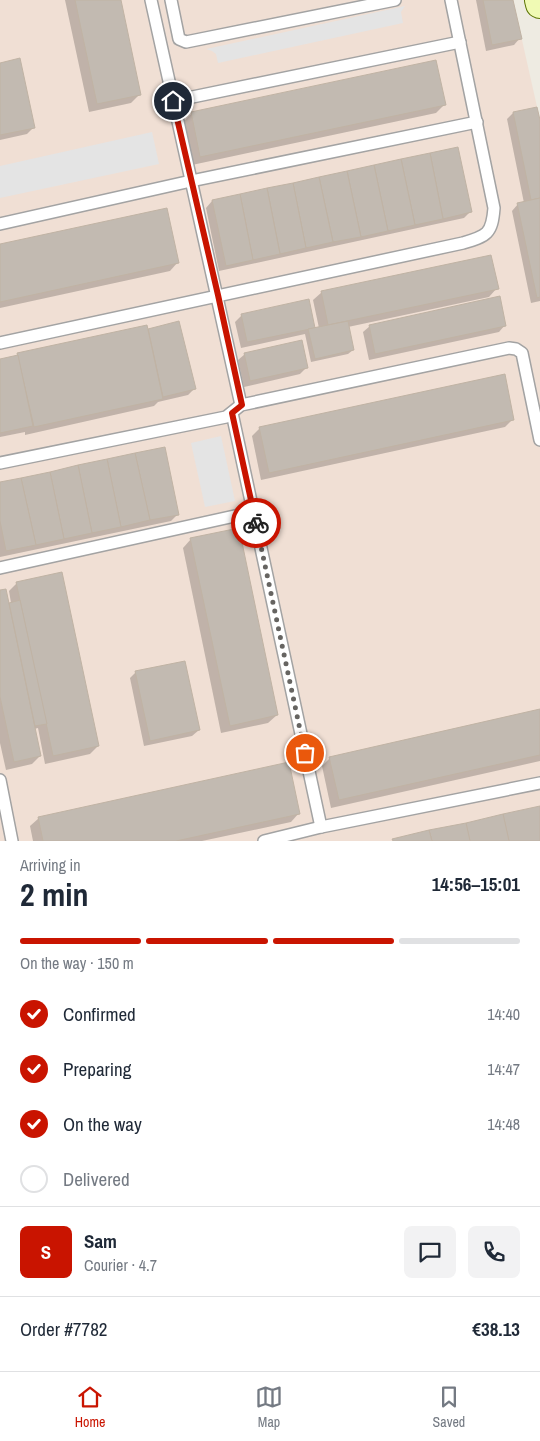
<!DOCTYPE html>
<html lang="en">
<head>
<meta charset="utf-8">
<style>
  :root { --surface:#fff; --page:#f2f2f3; --text:#1f2937; --muted:#747a83; --line:#e0e1e3; --accent:#c91400 }
  body { margin:0; font-family:"Archivo Narrow",sans-serif; background:var(--page); color:var(--text); height:100vh; display:flex; flex-direction:column; font-size:19px; white-space:nowrap }
  * { box-sizing:border-box; margin:0 }
  p { font-size:16px; color:var(--muted) }
  .icon { flex:none; width:28px; height:28px; fill:none; stroke:currentColor; stroke-width:2; stroke-linecap:round; stroke-linejoin:round }
  .map { position:relative; height:841px; overflow:hidden }
  .side { display:flex; flex-direction:column; background:var(--surface); flex:1 }
  .side>* { flex:none }
  .pin { position:absolute; display:grid; place-items:center; width:42px; height:42px; color:#fff; margin:-21px; border:2px solid #fff; border-radius:50%; box-shadow:0 1px 5px #0007 }
  .courier { position:absolute; display:grid; place-items:center; width:50px; height:50px; margin:-25px; border:4px solid #c91400; border-radius:50%; background:#fff; color:#222; box-shadow:0 1px 6px #0007 }
  .overview em { font-style:normal; font-weight:700 }
  .overview div { display:flex; flex-direction:column-reverse }
  .overview { display:flex; align-items:center; justify-content:space-between; height:85px; padding:0 20px }
  h1 { font-size:32px; font-weight:700; line-height:38px }
  .bar { display:grid; grid-template-columns:repeat(4,1fr); gap:8px 5px; align-content:center; height:60px; padding:0 20px }
  .bar i { height:6px; border-radius:4px; background:var(--line) }
  .bar .active { background:var(--accent) }
  .bar p { grid-column:span 4 }
  .line { display:flex; align-items:center; gap:12px; padding:0 20px; border-top:1px solid var(--line) }
  .line div { flex:1 }
  .round { display:grid; place-items:center; flex:none; width:52px; height:52px; border-radius:8px; background:var(--page) }
  ol { padding:0 20px; list-style:none }
  li { display:flex; align-items:center; gap:15px; height:55px }
  li p { margin-inline-start:auto }
  li .icon { padding:5px; border-radius:50%; background:var(--accent); color:#fff; stroke-width:4 }
  li:last-child { color:var(--muted) }
  li i { width:28px; height:28px; border:2px solid var(--line); border-radius:50% }
  .dock { display:flex; justify-content:space-around; align-items:center; height:70px; border-top:1px solid var(--line); background:var(--surface); font-size:14px; color:var(--muted) }
  .dock a { display:grid; justify-items:center; gap:2px }
  .dock .active { color:var(--accent) }
  .map>svg:first-child { display:block }
  .military { fill:#f0dfd4 }
  .parking { fill:#e4e4e4 }
  .shadow { fill:#0003 }
  .building { fill:#c2bab1; stroke:#c0b3a4 }
  .lines { fill:none; stroke-linecap:round; stroke-linejoin:round }
  .lane-casing { stroke:#a3a3a3; stroke-width:14 }
  .secondary-casing { stroke:#5c7403; stroke-width:30 }
  .lane { stroke:#fff; stroke-width:11 }
  .secondary { stroke:#f0fab4; stroke-width:28 }
  .done { stroke:#666461; stroke-width:5; stroke-dasharray:0 9 }
  .route { stroke:#c91400; stroke-width:6 }
</style>
</head>
<body>
<div class="map">
<svg width="540" height="841" viewBox="0 0 540 841">
  <rect width="100%" height="100%" fill="#eeebe2"/>
  <polygon class="military" points="0,0 513,0 540,120 540,841 0,841"/>
  <g class="parking">
    <polygon points="405,6 401,12 403,23 218,63 216,54 212,51 206,49"/>
    <polygon points="152,132 159,164 0,198 0,166"/>
    <polygon points="221,436 235,501 205,507 191,443"/>
  </g>
  <g class="shadow">
    <polygon points="65,0 119,0 140,94 131,103 89,112"/>
    <polygon points="476,0 512,0 520,38 514,45 486,51"/>
    <polygon points="0,64 33,128 27,134 0,140"/>
    <polygon points="444,105 436,113 192,165 183,122 192,113"/>
    <polygon points="513,113 540,126 540,301 531,303 512,211 518,204 524,203 507,119"/>
    <polygon points="212,201 470,212 464,218 219,271 206,208"/>
    <polygon points="0,246 178,262 170,271 0,308"/>
    <polygon points="497,288 489,297 348,327 353,350 348,354 311,362 305,334 241,348 235,322 242,315 311,330 319,328 313,300 322,292"/>
    <polygon points="178,323 194,389 188,395 158,402 154,406 25,435 25,432 0,437 0,360 16,357 18,354 147,330"/>
    <polygon points="505,325 499,332 369,360 363,332 370,326"/>
    <polygon points="245,354 306,368 300,374 244,387 238,360"/>
    <polygon points="513,419 505,427 261,480 252,436 260,428"/>
    <polygon points="0,483 178,514 171,521 0,557"/>
    <polygon points="191,539 277,715 268,723 221,733 183,548"/>
    <polygon points="17,583 98,746 90,754 45,764 38,728 34,729 40,756 32,764 6,770 0,743 0,591 8,604 11,603 9,591"/>
    <polygon points="136,672 199,730 192,736 144,746 130,678"/>
    <polygon points="540,711 540,761 331,808 322,766 330,758"/>
    <polygon points="299,813 291,822 202,841 33,841 30,826 39,818"/>
  </g>
  <g class="building">
    <polygon points="75,0 121,0 141,95 97,104"/>
    <polygon points="483,0 513,0 522,39 492,45"/>
    <polygon points="20,58 35,128 0,135 0,63"/>
    <polygon points="436,60 446,105 200,157 191,112"/>
    <polygon points="537,107 540,120 540,198 531,200 513,112"/>
    <polygon points="458,147 472,212 443,219 430,153"/>
    <polygon points="430,153 443,219 415,225 401,159"/>
    <polygon points="401,159 415,225 388,231 374,165"/>
    <polygon points="374,165 388,231 361,237 347,171"/>
    <polygon points="347,171 361,237 333,242 319,177"/>
    <polygon points="319,177 333,242 306,248 293,183"/>
    <polygon points="293,183 306,248 280,254 267,188"/>
    <polygon points="267,188 280,254 253,260 240,194"/>
    <polygon points="240,194 253,260 226,266 212,200"/>
    <polygon points="540,198 540,297 537,298 517,203"/>
    <polygon points="167,208 179,263 0,302 0,244"/>
    <polygon points="491,255 499,289 328,325 321,291"/>
    <polygon points="500,296 506,326 375,354 369,325"/>
    <polygon points="309,299 315,328 247,342 241,314"/>
    <polygon points="179,321 196,389 163,397 148,329"/>
    <polygon points="348,321 354,350 315,359 308,329"/>
    <polygon points="147,325 163,399 34,427 17,353"/>
    <polygon points="302,340 308,368 250,381 244,353"/>
    <polygon points="18,355 33,426 0,433 0,359"/>
    <polygon points="505,374 514,420 269,473 259,427"/>
    <polygon points="165,447 179,515 150,520 135,453"/>
    <polygon points="135,453 150,520 121,527 107,459"/>
    <polygon points="107,459 121,527 92,533 78,465"/>
    <polygon points="78,465 92,533 64,539 50,472"/>
    <polygon points="50,472 64,539 36,545 21,478"/>
    <polygon points="21,478 36,545 6,551 0,521 0,482"/>
    <polygon points="239,528 278,715 230,726 190,538"/>
    <polygon points="62,572 99,746 53,756 16,582"/>
    <polygon points="6,589 41,756 14,762 0,697 0,590"/>
    <polygon points="20,600 47,724 35,726 9,603"/>
    <polygon points="185,661 200,730 150,741 135,671"/>
    <polygon points="540,709 540,755 339,800 329,757"/>
    <polygon points="289,762 300,814 176,841 43,841 38,817"/>
    <polygon points="540,806 540,841 509,841 503,814"/>
    <polygon points="503,814 509,841 470,841 466,823"/>
    <polygon points="466,823 470,841 432,841 429,830"/>
    <polygon points="429,830 432,841 393,841 392,839"/>
  </g>
  <g class="lines">
    <defs>
      <g id="lane">
        <polyline points="151,0 241,405"/>
        <polyline points="171,0 179,39 186,42 395,0"/>
        <polyline points="173,101 460,42"/>
        <polyline points="0,224 191,181 477,122"/>
        <path d="M 0,343 L 463,243 C 487,236 492,234 494,208 L 451,0"/>
        <polyline points="232,413 321,827"/>
        <polyline points="0,463 226,417 241,405 509,348 516,349 522,353 540,440"/>
        <polyline points="0,568 253,512"/>
        <polyline points="0,780 12,841"/>
        <polyline points="264,841 321,827 540,783"/>
      </g>
      <polyline id="secondary" points="539,0 540,4"/>
    </defs>
    <use href="#lane" class="lane-casing"/>
    <use href="#secondary" class="secondary-casing"/>
    <use href="#lane" class="lane"/>
    <use href="#secondary" class="secondary"/>
  </g>
  <g class="lines">
    <polyline class="done" points="256,523 305,753"/>
    <polyline class="route" points="173,101 218,295 242,405 232,413 256,523"/>
  </g>
</svg>
<div class="pin" style="left:305px;top:753px;background:#ea580c"><svg class="icon" aria-label="bag" viewBox="0 0 24 24"><path d="M5 8h14l-1 12H6zM9 8a3 3 0 0 1 6 0"/></svg></div>
<div class="pin" style="left:173px;top:101px;background:#1f2937"><svg class="icon" aria-label="home" viewBox="0 0 24 24"><path d="M3 11l9-7 9 7M6 9v11h12V9"/></svg></div>
<div class="courier" style="left:256px;top:523px"><svg class="icon" aria-label="bike" viewBox="0 0 24 24"><circle cx="6" cy="16" r="4"/><circle cx="18" cy="16" r="4"/><path d="M6 16l4-8h5l3 8M10 8l3 8H6M13 5h3"/></svg></div>
</div>
<section class="side">
<div class="overview"><div><h1>2 min</h1><p>Arriving in</p></div><em>14:56–15:01</em></div>
<div class="bar"><i class="active"></i><i class="active"></i><i class="active"></i><i></i><p>On the way · 150 m</p></div>
<ol>
<li><svg class="icon" aria-label="check" viewBox="0 0 24 24"><path d="M5 12l5 5 9-10"/></svg>Confirmed<p>14:40</p></li>
<li><svg class="icon" aria-label="check" viewBox="0 0 24 24"><path d="M5 12l5 5 9-10"/></svg>Preparing<p>14:47</p></li>
<li><svg class="icon" aria-label="check" viewBox="0 0 24 24"><path d="M5 12l5 5 9-10"/></svg>On the way<p>14:48</p></li>
<li><i></i>Delivered</li>
</ol>
<div class="line" style="height:90px"><b class="round" style="background:var(--accent);color:#fff">S</b><div><b>Sam</b><p>Courier · 4.7</p></div><a class="round"><svg class="icon" aria-label="chat" viewBox="0 0 24 24"><path d="M4 5h16v11H9l-5 4z"/></svg></a><a class="round"><svg class="icon" aria-label="phone" viewBox="0 0 24 24"><path d="M5 4h4l2 5-3 2q2 4 5 5l2-3 5 2v4C11 20 4 13 5 4z"/></svg></a></div>
<div class="line" style="height:65px"><div>Order #7782</div><b>€38.13</b></div>
</section>
<nav class="dock">
<a class="active"><svg class="icon" aria-label="home" viewBox="0 0 24 24"><path d="M3 11l9-7 9 7M6 9v11h12V9"/></svg>Home</a>
<a><svg class="icon" aria-label="map" viewBox="0 0 24 24"><path d="M3 6l6-2 6 2 6-2v14l-6 2-6-2-6 2zM9 4v14M15 6v14"/></svg>Map</a>
<a><svg class="icon" aria-label="saved" viewBox="0 0 24 24"><path d="M7 4h10v16l-5-4-5 4z"/></svg>Saved</a>
</nav>
</body>
</html>
